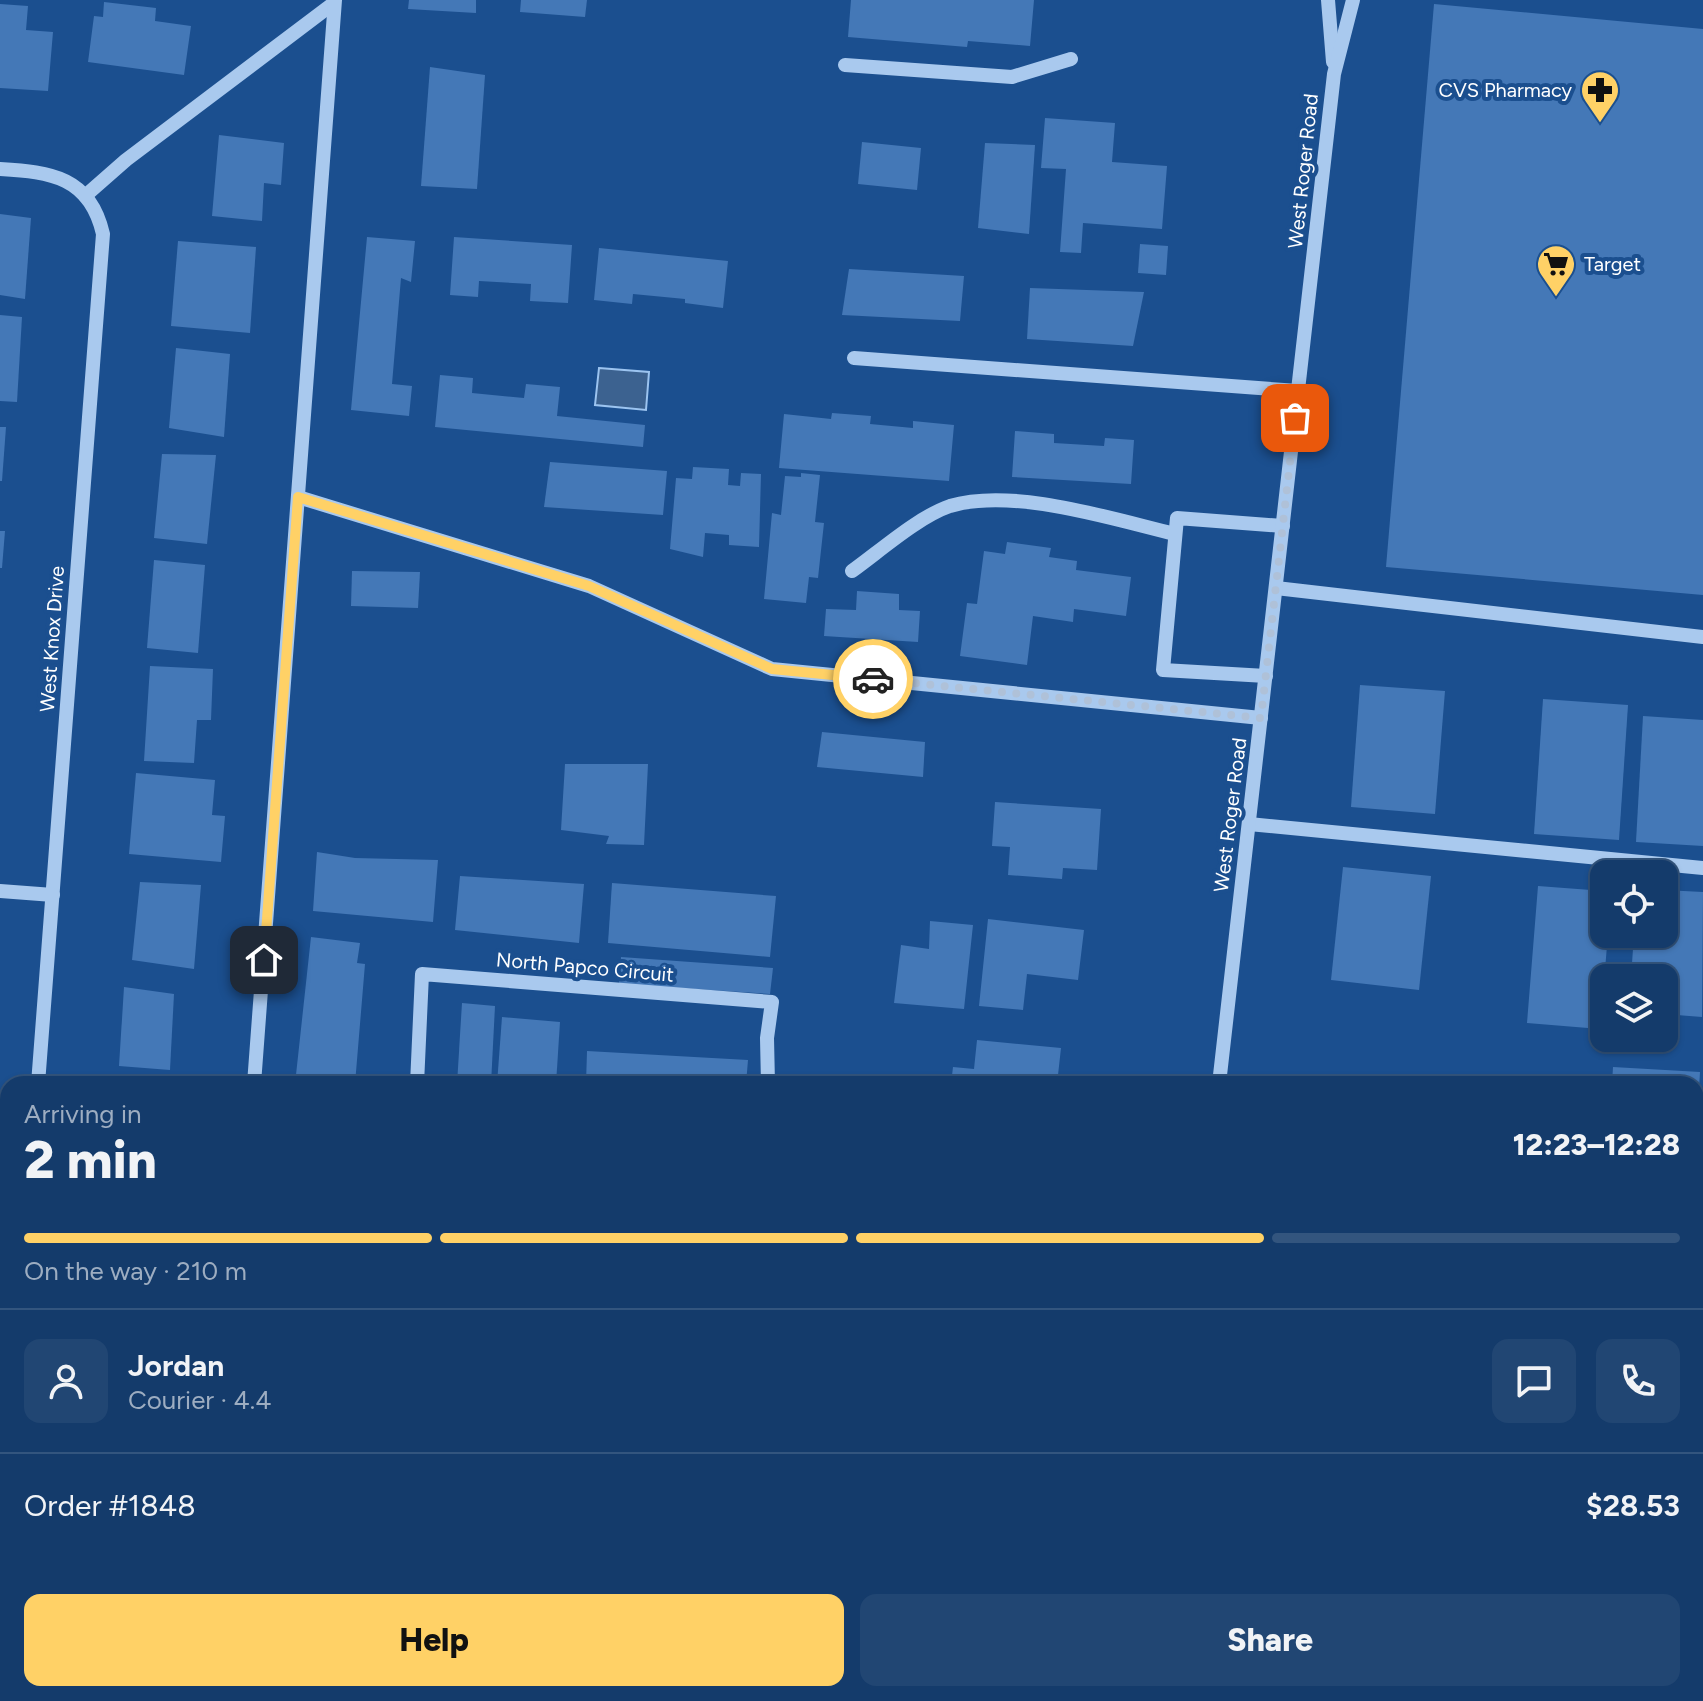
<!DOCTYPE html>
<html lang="en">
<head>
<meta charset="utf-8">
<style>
  :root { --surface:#143b6b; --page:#214673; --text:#f1f3f6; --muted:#9dadc1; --line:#33557e; --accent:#ffd166 }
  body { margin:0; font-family:Figtree,sans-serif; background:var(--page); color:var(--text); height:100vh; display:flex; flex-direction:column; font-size:30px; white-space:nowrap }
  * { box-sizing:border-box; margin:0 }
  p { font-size:26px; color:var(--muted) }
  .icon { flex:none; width:44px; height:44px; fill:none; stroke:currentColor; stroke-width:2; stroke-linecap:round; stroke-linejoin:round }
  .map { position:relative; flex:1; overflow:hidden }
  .sheet { position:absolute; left:0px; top:1076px; width:1704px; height:626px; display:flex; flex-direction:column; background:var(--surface); border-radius:24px 24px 0 0; box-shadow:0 2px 6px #0004,0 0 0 2px var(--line) }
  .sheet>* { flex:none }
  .fabs { position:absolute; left:1590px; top:860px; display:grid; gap:16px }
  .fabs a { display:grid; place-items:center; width:88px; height:88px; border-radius:16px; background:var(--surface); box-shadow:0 2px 6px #0004,0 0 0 2px var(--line); font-size:40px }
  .pin { position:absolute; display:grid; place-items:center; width:68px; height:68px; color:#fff; margin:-34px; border-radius:16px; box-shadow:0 4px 12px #0006 }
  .courier { position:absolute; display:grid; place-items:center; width:80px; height:80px; margin:-40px; border:6px solid #ffd166; border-radius:50%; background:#fff; color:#222; box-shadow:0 2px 10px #0007 }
  .summary em { font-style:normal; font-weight:800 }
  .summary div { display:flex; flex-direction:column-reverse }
  .summary { display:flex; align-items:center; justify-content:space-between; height:136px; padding:0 24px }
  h1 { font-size:52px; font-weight:800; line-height:60px }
  .bar { display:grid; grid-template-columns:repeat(4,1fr); gap:12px 8px; align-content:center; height:96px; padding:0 24px }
  .bar i { height:10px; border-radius:6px; background:var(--line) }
  .bar .on { background:var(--accent) }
  .bar p { grid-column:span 4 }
  .line { display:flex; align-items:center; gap:20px; padding:0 24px; border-top:2px solid var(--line) }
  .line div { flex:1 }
  .round { display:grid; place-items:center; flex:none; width:84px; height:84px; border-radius:16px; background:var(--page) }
  .primary-button { display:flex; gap:16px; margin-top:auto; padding:16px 24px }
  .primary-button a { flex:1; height:92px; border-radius:16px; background:var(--accent); color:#111; font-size:32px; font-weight:800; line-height:92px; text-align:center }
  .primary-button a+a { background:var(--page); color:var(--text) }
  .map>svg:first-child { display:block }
  .water { fill:#3c6290; stroke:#9cc4f0; stroke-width:2 }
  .building { fill:#4478b7 }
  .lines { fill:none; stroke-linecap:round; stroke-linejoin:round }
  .minor { stroke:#a9c9ee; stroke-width:14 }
  .done { stroke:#afc1d8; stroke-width:8; stroke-dasharray:0 14.4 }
  .route { stroke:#ffd166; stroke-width:10 }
  .labels { text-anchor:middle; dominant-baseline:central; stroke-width:8; stroke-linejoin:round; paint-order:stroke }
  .poi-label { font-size:20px; fill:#fff; stroke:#1b4f8f; text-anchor:end }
  .street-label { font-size:20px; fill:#fff; stroke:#1b4f8f }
</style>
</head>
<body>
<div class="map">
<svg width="1703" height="1701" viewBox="0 0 1703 1701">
  <rect width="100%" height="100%" fill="#1b4f8f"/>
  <polygon class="water" points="599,368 649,372 646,410 595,405"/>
  <g class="building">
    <polygon points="409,0 476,0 476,13 408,9"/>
    <polygon points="521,0 587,0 585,17 520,12"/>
    <polygon points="851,0 1034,0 1030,46 968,41 967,47 848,37"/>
    <polygon points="104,2 156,8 155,21 191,26 184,75 88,62 94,16 103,17"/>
    <polygon points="0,4 28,6 26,30 53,32 48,91 0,88"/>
    <polygon points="1434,4 1703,29 1703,595 1386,567"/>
    <polygon points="430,67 485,75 477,189 421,186"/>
    <polygon points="1045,118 1115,123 1112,162 1167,166 1162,229 1083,223 1081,253 1060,252 1066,169 1041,168"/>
    <polygon points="219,135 284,143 281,185 264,183 262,221 212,216"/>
    <polygon points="862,142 921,148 917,190 858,184"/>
    <polygon points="985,143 1035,145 1029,234 978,228"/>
    <polygon points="0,214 31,218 25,299 0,295"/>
    <polygon points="367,237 415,241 411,282 401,278 392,384 412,386 409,416 351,410"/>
    <polygon points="454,237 572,245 568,303 530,301 531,284 479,281 478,297 450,295"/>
    <polygon points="178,241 256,247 250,333 171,326"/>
    <polygon points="1140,244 1168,246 1166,275 1138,273"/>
    <polygon points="599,248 728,261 723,308 685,303 685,299 633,294 632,304 594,300"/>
    <polygon points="849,269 964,276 960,321 842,315"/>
    <polygon points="1030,288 1144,292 1133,346 1027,339"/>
    <polygon points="0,315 22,317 17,402 0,401"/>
    <polygon points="176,348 230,354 224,437 169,428"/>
    <polygon points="440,375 473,378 472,393 524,398 526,384 560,387 557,416 645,425 643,447 435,427"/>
    <polygon points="832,413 871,416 870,424 913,428 913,421 954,425 949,481 779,468 784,414 831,419"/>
    <polygon points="0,427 6,427 2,481 0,481"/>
    <polygon points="1015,431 1054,434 1054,443 1104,446 1105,438 1134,440 1131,484 1012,477"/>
    <polygon points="162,454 216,455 207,544 154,538"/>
    <polygon points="550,462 667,471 663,515 544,507"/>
    <polygon points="693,467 729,469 728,485 740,486 741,473 761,474 759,547 729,545 729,535 705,533 703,557 670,549 676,478 692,479"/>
    <polygon points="801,473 820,475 815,522 824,523 818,578 809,577 806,603 764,599 772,513 781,515 785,476 801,477"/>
    <polygon points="0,531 5,531 2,568 0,568"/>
    <polygon points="1007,542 1051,548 1049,557 1077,561 1076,570 1131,577 1126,616 1074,609 1073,622 1033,616 1027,665 960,656 967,603 977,604 984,551 1005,554"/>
    <polygon points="154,560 205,565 198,653 147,648"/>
    <polygon points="352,571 420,572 418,608 351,606"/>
    <polygon points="857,591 899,594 899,610 920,611 918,642 824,636 826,609 856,610"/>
    <polygon points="150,666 213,669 211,720 197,720 194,763 144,761"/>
    <polygon points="1360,685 1445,691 1435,814 1351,807"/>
    <polygon points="1543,699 1628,705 1619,840 1534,834"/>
    <polygon points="1643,716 1703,720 1703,846 1636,842"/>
    <polygon points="822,732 925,742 923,777 817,767"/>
    <polygon points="565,764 648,764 644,845 606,844 609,836 561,830"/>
    <polygon points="136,773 215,780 212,815 225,816 221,862 129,854"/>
    <polygon points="995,802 1101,809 1097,870 1063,868 1062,879 1008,875 1010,847 992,846"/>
    <polygon points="317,852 355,858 438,860 433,922 313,911"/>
    <polygon points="1343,867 1431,876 1419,990 1331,980"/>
    <polygon points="460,876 584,884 579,943 455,930"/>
    <polygon points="140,882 201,885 194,969 132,960"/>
    <polygon points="612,883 776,896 770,957 608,943"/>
    <polygon points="1538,886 1604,891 1604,934 1608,934 1600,1029 1527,1023"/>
    <polygon points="1664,890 1703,892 1702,1017 1664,1014 1664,978 1631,978 1634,934 1664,934"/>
    <polygon points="988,919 1084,930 1078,980 1027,974 1023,1010 979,1006"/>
    <polygon points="930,921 973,925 964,1009 894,1003 901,945 929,949"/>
    <polygon points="311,937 360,943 357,963 365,964 355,1084 295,1084"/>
    <polygon points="621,957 773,968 770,994 619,984"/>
    <polygon points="124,987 174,994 170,1070 119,1066"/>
    <polygon points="462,1003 495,1006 491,1084 457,1084"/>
    <polygon points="502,1017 560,1022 556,1084 497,1084"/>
    <polygon points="977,1040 1061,1048 1057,1084 951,1084 953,1067 974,1069"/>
    <polygon points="587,1051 748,1060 746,1084 586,1084"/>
    <polygon points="1613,1067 1700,1072 1698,1105 1696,1084 1612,1084"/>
    <rect x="1696" y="1312" width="7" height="36"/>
    <polygon points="711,1694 778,1694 777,1701"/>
    <polygon points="790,1694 905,1694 904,1701 826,1701 790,1698"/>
    <polygon points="938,1694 1007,1694 1023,1696 1023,1701 938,1701"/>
  </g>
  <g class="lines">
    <g class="minor">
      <polyline points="1328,0 1333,62"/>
      <polyline points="845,65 1012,77 1071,59"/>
      <path d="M 0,169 C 51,172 90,177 103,234 L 38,1084"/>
      <polyline points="85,196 126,160 334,3"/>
      <polyline points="854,358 1298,391"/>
      <polyline points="298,497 589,586 772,669 1261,718"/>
      <path d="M 852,571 C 880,551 918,517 950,506 C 1013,487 1112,519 1175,534"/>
      <polyline points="1276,588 1703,637"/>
      <polyline points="1266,676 1163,670 1177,518 1283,526"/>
      <polyline points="1249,824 1703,868"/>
      <polyline points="0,891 53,895"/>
      <polyline points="254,1084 335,0"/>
      <polyline points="417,1084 422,974 772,1002 767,1038 768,1084"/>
      <polyline points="1219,1084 1334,74 1353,0"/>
      <polyline points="1696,1389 1703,1389"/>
      <polyline points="0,1585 8,1586"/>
      <polyline points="1158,1701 1159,1694"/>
    </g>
  </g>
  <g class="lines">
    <polyline class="done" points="873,679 1261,718 1295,418"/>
    <polyline class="route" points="264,960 298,497 589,586 772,669 873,679"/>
  </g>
  <defs>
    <symbol id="pharmacy-pin" viewBox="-11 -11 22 30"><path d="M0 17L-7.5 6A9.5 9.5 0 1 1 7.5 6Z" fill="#ffd166" stroke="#1b4f8f"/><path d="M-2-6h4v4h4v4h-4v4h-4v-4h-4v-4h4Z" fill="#111"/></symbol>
    <symbol id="supermarket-pin" viewBox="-11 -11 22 30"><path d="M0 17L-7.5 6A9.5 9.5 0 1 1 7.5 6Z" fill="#ffd166" stroke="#1b4f8f"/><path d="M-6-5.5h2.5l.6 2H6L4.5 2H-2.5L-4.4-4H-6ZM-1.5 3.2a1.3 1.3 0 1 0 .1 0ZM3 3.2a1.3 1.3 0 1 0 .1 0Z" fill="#111"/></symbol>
  </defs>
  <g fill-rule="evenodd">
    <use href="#pharmacy-pin" x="1578" y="68" width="44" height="60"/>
    <use href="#supermarket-pin" x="1534" y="242" width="44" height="60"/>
  </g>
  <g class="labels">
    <g class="poi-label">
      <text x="1572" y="90">CVS Pharmacy</text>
      <text x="1584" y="264" text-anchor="start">Target</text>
    </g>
    <g class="street-label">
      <text transform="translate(1303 171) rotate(-84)">West Roger Road</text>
      <text transform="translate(52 639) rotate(-86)">West Knox Drive</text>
      <text transform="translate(1230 815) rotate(-83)">West Roger Road</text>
      <text transform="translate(585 967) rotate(5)">North Papco Circuit</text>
    </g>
  </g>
</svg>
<div class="fabs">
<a><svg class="icon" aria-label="locate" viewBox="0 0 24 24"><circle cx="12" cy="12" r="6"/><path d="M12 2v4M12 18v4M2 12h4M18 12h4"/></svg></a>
<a><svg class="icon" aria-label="layers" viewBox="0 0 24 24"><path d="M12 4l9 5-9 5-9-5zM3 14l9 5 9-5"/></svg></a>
</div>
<div class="pin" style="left:1295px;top:418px;background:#ea580c"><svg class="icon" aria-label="bag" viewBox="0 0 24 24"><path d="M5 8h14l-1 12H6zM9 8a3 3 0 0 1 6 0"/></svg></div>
<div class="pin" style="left:264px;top:960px;background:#1f2937"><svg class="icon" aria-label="home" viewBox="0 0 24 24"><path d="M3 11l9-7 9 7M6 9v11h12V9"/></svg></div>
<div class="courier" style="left:873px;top:679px"><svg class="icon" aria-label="car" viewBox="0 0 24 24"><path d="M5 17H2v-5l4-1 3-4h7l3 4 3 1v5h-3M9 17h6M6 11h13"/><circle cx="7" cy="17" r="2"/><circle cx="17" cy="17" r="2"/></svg></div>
<section class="sheet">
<div class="summary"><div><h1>2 min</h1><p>Arriving in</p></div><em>12:23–12:28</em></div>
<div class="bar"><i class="on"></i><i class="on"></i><i class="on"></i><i></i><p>On the way · 210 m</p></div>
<div class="line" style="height:144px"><a class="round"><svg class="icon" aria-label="person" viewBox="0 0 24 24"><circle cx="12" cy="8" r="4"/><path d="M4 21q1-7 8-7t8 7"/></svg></a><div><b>Jordan</b><p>Courier · 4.4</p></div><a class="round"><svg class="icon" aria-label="chat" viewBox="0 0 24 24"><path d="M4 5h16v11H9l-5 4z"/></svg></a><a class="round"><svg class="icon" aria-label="phone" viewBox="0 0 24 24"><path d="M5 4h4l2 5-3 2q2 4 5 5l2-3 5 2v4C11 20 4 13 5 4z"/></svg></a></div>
<div class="line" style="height:104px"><div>Order #1848</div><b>$28.53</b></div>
<div class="primary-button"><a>Help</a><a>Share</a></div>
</section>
</div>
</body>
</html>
